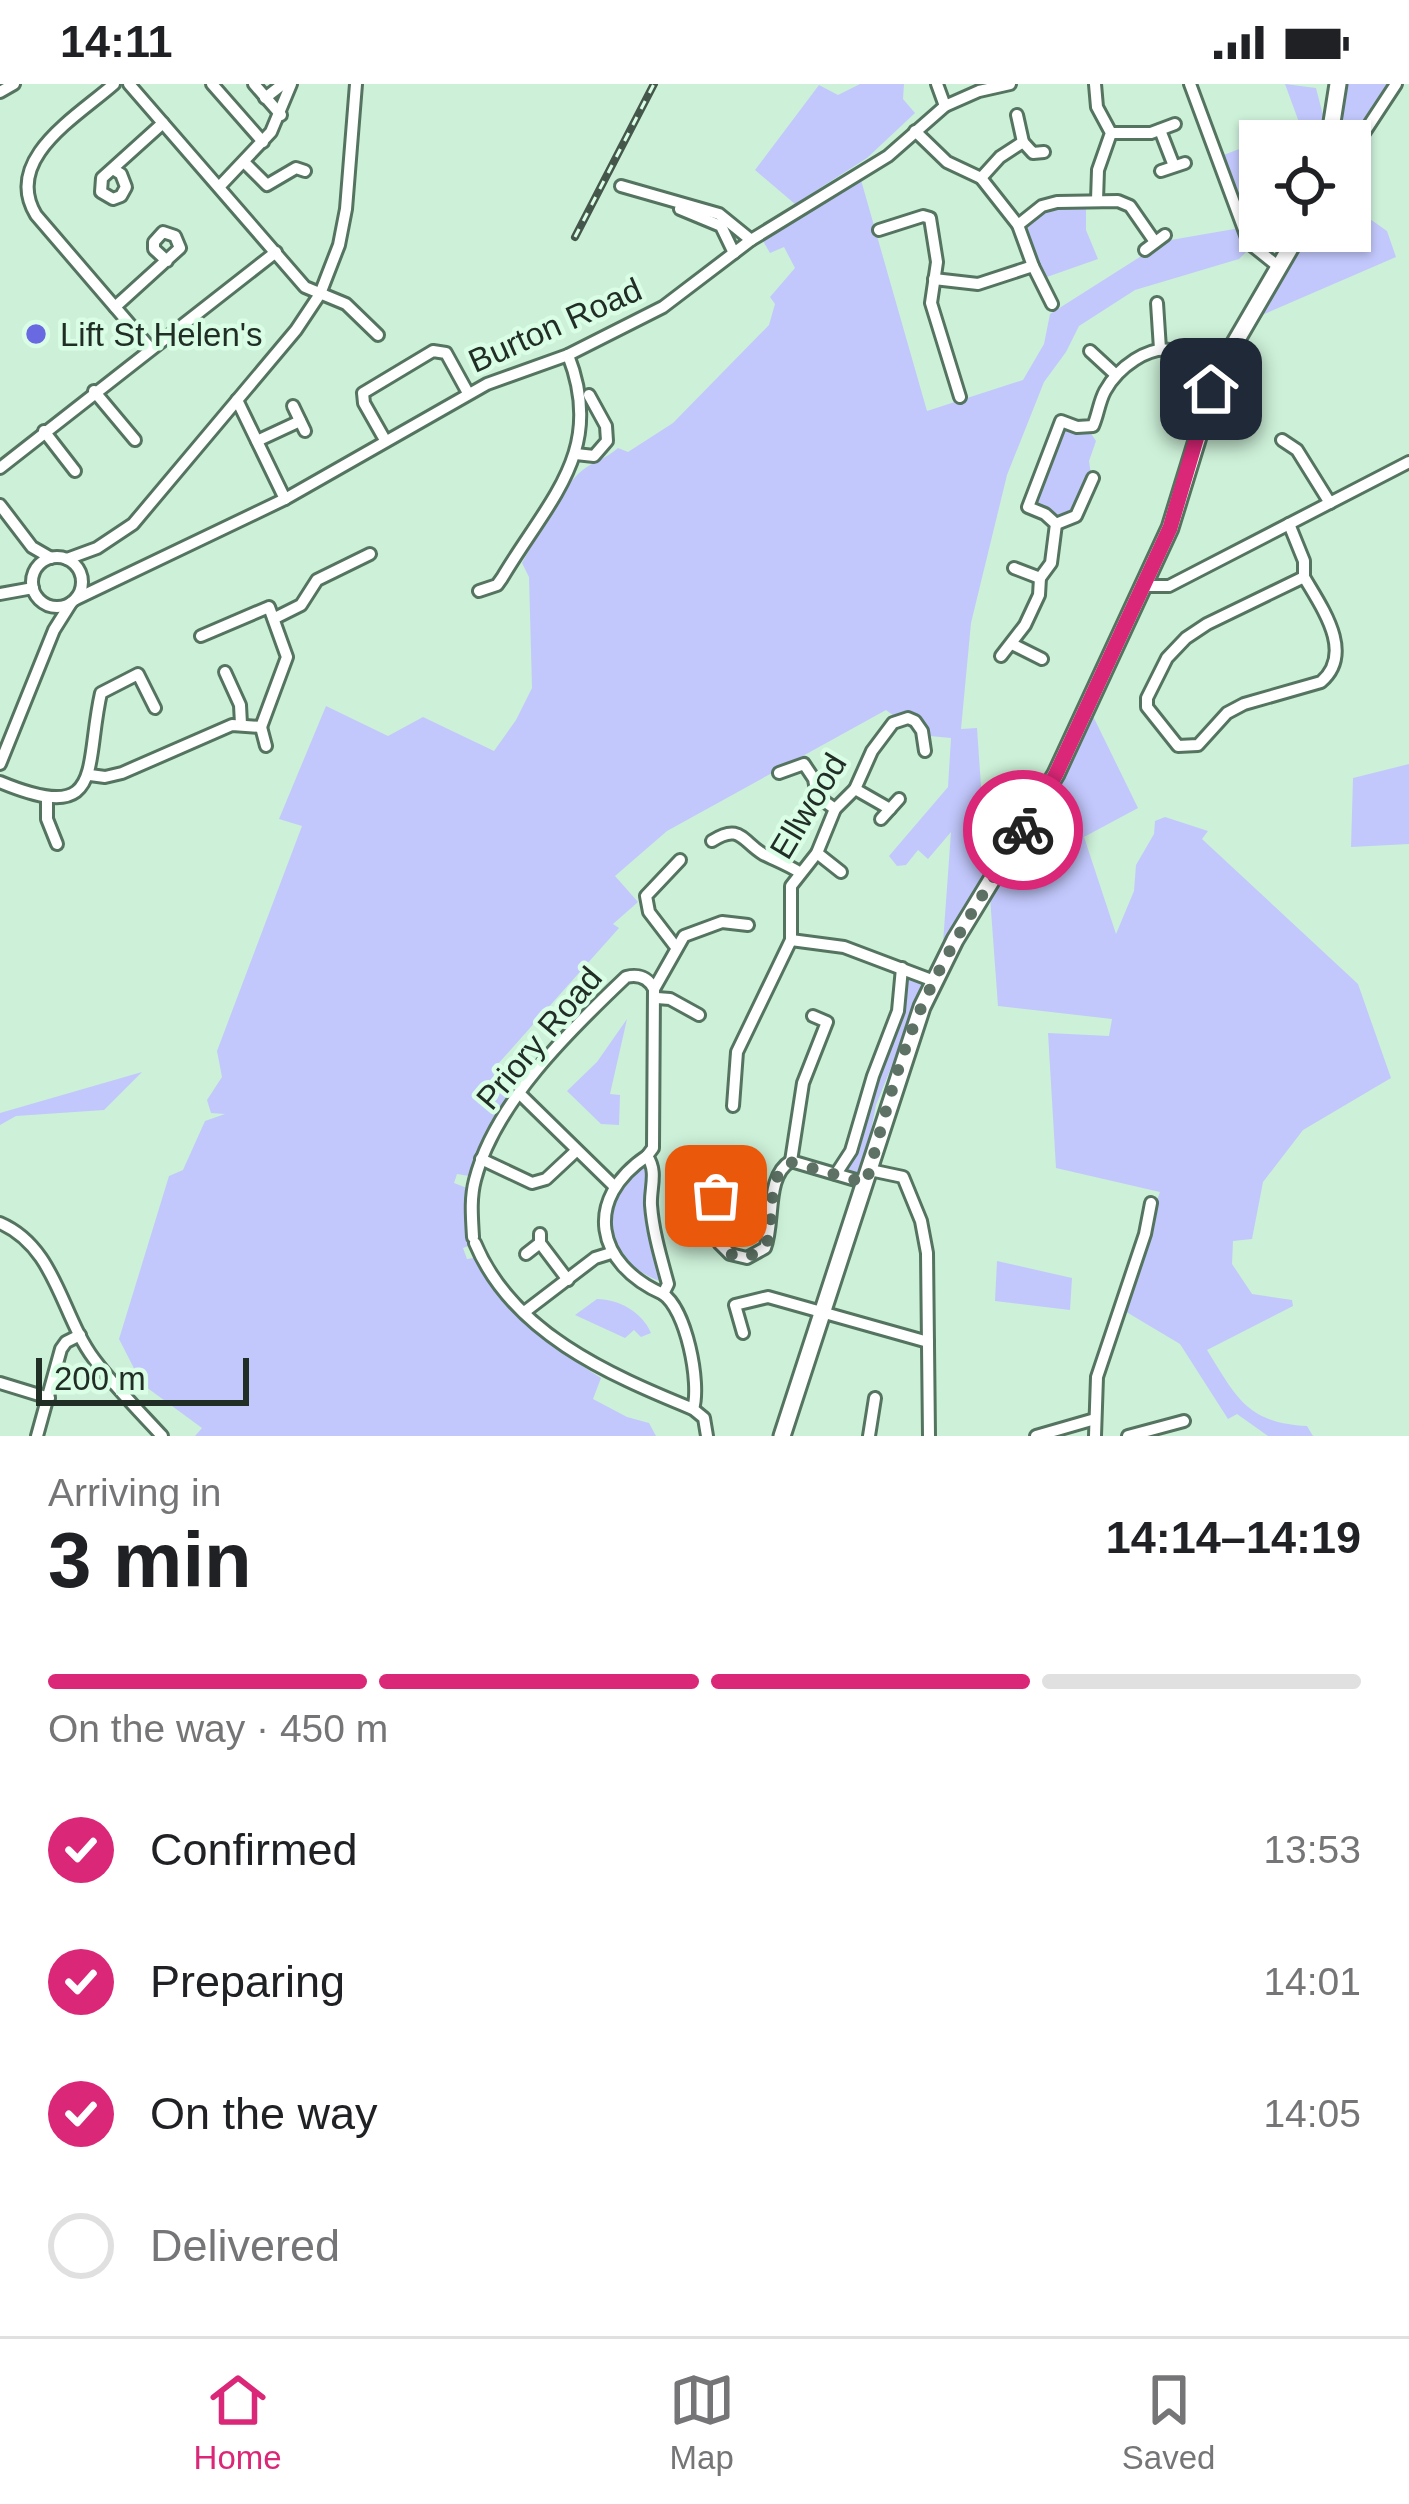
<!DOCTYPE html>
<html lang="en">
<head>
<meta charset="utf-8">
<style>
  :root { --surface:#fff; --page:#f2f2f2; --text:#202124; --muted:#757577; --line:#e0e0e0; --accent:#db2777 }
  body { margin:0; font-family:Helvetica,sans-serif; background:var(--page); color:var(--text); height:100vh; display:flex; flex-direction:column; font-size:45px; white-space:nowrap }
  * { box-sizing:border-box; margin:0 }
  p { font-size:39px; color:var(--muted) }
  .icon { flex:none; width:66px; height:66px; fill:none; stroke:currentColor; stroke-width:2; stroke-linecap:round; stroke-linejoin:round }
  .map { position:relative; height:1352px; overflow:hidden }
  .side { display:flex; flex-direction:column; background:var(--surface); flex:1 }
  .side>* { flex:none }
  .controls { position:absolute; left:1239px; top:36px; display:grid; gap:24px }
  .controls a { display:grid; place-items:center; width:132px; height:132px; border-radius:0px; background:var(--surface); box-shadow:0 3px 9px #0004; font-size:60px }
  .scale { position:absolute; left:36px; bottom:30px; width:213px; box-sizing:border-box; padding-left:12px; border:6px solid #202e25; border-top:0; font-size:33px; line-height:42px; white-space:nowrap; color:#202e25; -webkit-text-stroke:9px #dafde6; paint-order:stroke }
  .pin { position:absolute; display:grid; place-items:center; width:102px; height:102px; color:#fff; margin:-51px; border-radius:24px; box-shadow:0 6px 18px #0006 }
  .courier { position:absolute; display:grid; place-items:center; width:120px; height:120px; margin:-60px; border:9px solid #db2777; border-radius:50%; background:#fff; color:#222; box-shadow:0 3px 15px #0007 }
  .head em { font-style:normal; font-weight:800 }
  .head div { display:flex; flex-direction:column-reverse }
  .head { display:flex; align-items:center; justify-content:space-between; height:204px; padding:0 48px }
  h1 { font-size:78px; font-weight:800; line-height:90px }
  .bar { display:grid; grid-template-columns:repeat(4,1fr); gap:18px 12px; align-content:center; height:144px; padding:0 48px }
  .bar i { height:15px; border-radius:9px; background:var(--line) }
  .bar .on { background:var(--accent) }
  .bar p { grid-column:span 4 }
  ol { padding:0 48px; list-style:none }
  li { display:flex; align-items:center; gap:36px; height:132px }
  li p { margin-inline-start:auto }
  li .icon { padding:12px; border-radius:50%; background:var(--accent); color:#fff; stroke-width:4 }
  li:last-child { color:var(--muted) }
  li i { width:66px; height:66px; border:6px solid var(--line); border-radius:50% }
  .status { display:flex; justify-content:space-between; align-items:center; height:84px; padding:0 60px; background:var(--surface); direction:ltr }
  .status svg { height:33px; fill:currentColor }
  .dock { display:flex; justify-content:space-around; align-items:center; height:168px; border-top:3px solid var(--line); background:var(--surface); font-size:33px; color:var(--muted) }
  .dock a { display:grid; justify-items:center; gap:6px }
  .dock .on { color:var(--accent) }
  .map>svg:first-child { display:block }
  .green { fill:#c2c8fc }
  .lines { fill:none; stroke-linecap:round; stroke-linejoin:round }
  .minor-casing { stroke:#547460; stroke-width:16 }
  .highway-casing { stroke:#547460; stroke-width:21 }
  .minor { stroke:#fff; stroke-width:10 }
  .highway { stroke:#fff; stroke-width:15 }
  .rail-casing { stroke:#44574a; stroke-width:8 }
  .rail { stroke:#dafde6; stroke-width:3; stroke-dasharray:9; stroke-linecap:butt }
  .done { stroke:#5d7264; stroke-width:12; stroke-dasharray:0 21.6 }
  .route { stroke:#db2777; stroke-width:15 }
  .poi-dot { fill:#6969e2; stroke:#dafde6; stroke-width:4.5 }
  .labels { text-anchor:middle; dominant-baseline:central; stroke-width:9; stroke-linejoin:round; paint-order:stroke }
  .street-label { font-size:33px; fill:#202e25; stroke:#dafde6 }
  .poi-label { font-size:33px; fill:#202e25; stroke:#dafde6; text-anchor:start }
</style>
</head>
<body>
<div class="status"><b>14:11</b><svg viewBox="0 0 49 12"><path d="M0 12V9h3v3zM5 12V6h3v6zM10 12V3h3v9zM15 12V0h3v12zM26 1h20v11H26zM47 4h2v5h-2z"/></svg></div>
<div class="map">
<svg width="1409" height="1352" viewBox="0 0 1409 1352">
  <rect width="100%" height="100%" fill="#cdf0d8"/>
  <g class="green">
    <polygon points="860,0 904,0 903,15 915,29 867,74 795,120 755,86 819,1 838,11"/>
    <polygon points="1285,0 1316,4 1324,35 1319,57 1260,57 1300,41"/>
    <polygon points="1344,0 1388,0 1350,59 1334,57"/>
    <polygon points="1260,57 1260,147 1293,147 1279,166 1269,170 1251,154 1221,72"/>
    <path d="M 861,96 L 927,327 L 1023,296 L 1044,260 L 1050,230 L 1165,157 L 1240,144 L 1247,167 L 1239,175 L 1135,206 L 1079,242 L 1066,268 L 1044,298 L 1007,391 L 971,539 L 961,645 L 977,644 L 987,789 L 943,859 L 951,748 L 928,775 L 918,766 L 906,781 L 897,782 L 889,772 L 948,703 L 951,654 L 919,651 L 886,626 L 667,747 L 615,792 L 638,818 L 613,840 L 619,844 L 497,981 L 515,999 L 493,1035 L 469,1092 L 457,1090 L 454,1099 L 467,1104 L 471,1161 L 463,1164 L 467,1175 L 474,1174 C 506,1235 547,1258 601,1294 L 593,1315 L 627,1333 L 649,1339 L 656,1352 L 195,1352 L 202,1344 L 142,1300 L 119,1255 L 169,1092 L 183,1086 L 205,1037 L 225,1030 L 211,1029 L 207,1016 L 222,993 L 217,967 L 302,742 L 279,735 L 326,622 L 388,652 L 423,633 L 494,667 L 516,636 L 532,604 L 529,493 L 522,479 C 538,449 554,415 578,390 C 589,379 606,375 618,364 L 628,368 L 673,339 L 769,241 L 775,220 L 770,213 L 795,184 L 784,163 L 770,169 L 763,157 Z"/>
    <polygon points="1350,121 1387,147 1396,173 1255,234 1307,147 1350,147"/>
    <polygon points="1086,122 1086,146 1098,175 1044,194 1026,140 1054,124"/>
    <polygon points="1067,343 1090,348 1096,357 1089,377 1091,391 1073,428 1060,432 1036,419 1035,414 1062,345"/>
    <path d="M 1092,630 L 1138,724 L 1084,753 L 1116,850 L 1134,807 L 1136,781 L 1154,750 L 1155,737 L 1165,733 L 1208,747 L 1202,755 L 1358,900 L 1391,994 L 1303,1046 L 1263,1098 L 1252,1155 L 1233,1157 L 1232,1180 L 1252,1210 L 1292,1216 L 1293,1222 L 1207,1266 C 1237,1314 1247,1339 1307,1342 L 1313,1352 L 1268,1352 L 1237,1330 L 1228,1335 L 1180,1260 L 1118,1223 L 1160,1108 L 1056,1084 L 1048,949 L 1109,952 L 1112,935 L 998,922 L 990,813 L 1063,691 Z"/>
    <polygon points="1409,680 1409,760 1351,763 1353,694"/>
    <polygon points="905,892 922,898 923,904 876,1021 863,1088 858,1092 842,1087"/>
    <polygon points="627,935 610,1010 620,1011 619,1041 601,1040 567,1007 597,978"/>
    <polygon points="142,988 104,1026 16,1032 0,1041 0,1029"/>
    <path d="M 642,1083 L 648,1083 L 652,1153 L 660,1197 C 624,1186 592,1140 619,1102 C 625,1095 635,1089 642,1083 Z"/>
    <polygon points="997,1177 1072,1194 1070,1226 995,1217"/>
    <path d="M 597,1215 C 619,1215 643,1229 651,1249 L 641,1253 L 634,1246 L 625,1254 L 575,1231 Z"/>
  </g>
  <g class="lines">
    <defs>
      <g id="minor">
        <path d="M 114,0 C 78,32 2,75 36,131 L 151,265"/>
        <polyline points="129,0 305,203 346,220 378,251"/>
        <polyline points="212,0 263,58"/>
        <polyline points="254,0 281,31"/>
        <polyline points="937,0 945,22"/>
        <polyline points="1095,0 1097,23 1111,49 1098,86 1097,116"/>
        <polyline points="1190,0 1249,159 1274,179"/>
        <polyline points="0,8 14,0"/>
        <polyline points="265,14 283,0"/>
        <polyline points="1017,31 1023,58 1033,69 1044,68"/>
        <polyline points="1160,46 1174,82"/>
        <polyline points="915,47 947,78 981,94 1018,141 1033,182 1052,220"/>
        <polyline points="1111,49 1151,49 1175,40"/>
        <polyline points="1350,70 1396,0"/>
        <polyline points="245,79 267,101 296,84 305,87"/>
        <polyline points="113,85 121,90 126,103 121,112 113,115 101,108 102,94 163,39"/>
        <polyline points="1161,87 1185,79"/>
        <polyline points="981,94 1000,73 1023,58"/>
        <polyline points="220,102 271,48 291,0"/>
        <polyline points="621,102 719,130 751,156"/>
        <polyline points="680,125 721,142 734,169"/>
        <polyline points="1018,141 1042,122 1057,118 1118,117 1130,122 1155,158"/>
        <polyline points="879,146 923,132 930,134 937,178 931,219 960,313"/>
        <polyline points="1145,166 1165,151"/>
        <polyline points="934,195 978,200 1033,182"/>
        <polyline points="1157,219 1160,265"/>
        <polyline points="115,223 180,164 175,152 163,148 154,158 154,165 167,177"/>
        <polyline points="1090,267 1116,291"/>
        <polyline points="94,307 135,356"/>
        <polyline points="237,316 285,415"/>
        <polyline points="293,322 305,347"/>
        <polyline points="44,347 75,387"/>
        <polyline points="385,356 364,319 363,309 433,267 446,269 468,309"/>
        <polyline points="1282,356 1297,366 1330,419"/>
        <polyline points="257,357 300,337"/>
        <polyline points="576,370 594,372 607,357 606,342 589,311"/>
        <polyline points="0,384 276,168"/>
        <polyline points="0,421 32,463 51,474"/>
        <polyline points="1056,440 1076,432 1093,394"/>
        <path d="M 1289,440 L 1304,477 L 1304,493 L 1207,540 L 1186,554 L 1167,574 L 1147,614 L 1147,623 L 1178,662 L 1198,661 L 1227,629 L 1244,620 L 1321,598 C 1355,569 1322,524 1304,493"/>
        <circle cx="57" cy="498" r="25"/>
        <polyline points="67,475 97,464 133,440 296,246 320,210 339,161 346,125 356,0"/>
        <polyline points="1014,484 1040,494"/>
        <polyline points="1144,502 1169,502 1409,378"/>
        <path d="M 479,507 L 497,501 L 502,494 C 549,415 606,367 568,271"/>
        <polyline points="0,510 33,504"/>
        <polyline points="76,515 285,415 487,300 568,271 663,223 751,156 888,72 945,22 979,7 1010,0"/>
        <polyline points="275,534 301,521 317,496 370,470"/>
        <polyline points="1012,560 1042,575"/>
        <path d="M 1001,572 L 1025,541 L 1039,511 L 1040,494 L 1051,479 L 1056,440 L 1045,430 L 1028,423 L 1061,337 L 1077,343 L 1093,342 C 1098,331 1099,318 1105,307 C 1117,285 1149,259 1175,267 C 1190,271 1204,281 1218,288"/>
        <polyline points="225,588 240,621 241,640"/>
        <polyline points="261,643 266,662"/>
        <polyline points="0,680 54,546 71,519"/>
        <polyline points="779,689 804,680 814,695 817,712 835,725"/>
        <polyline points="90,691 105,693 122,689 232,641 261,643 287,573 269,523 201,552"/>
        <path d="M 0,698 C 106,742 84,684 101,609 L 138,590 L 155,624"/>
        <polyline points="855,705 890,725"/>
        <polyline points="47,716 47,735 57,760"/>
        <polyline points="881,735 899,715"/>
        <path d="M 712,757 C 740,739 742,757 763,770 C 775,776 788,781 799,788"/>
        <polyline points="817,769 841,788"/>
        <polyline points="791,856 844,863 934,897"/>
        <polyline points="675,862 649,828 646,812 680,776"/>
        <polyline points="657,914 670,915 699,931"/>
        <polyline points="521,1011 614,1102"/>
        <polyline points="733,1022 737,968 791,856 791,802 817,769 835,725 855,705 872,667 893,639 908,634 915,637 922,647 925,667"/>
        <path d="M 647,1072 C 583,1115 595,1180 663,1210"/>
        <polyline points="481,1075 532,1099 546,1095 576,1067"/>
        <polyline points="791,1077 803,999 827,938 813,932"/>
        <polyline points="791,1077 866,1099"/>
        <path d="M 716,1083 L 719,1159 L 730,1170 L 747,1174 L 765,1164 C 775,1138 765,1092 791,1077"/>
        <polyline points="870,1086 903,1093 921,1137 927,1169 929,1352"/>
        <polyline points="836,1090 851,1067 873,992 898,927 902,884"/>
        <path d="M 0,1139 C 56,1163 61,1231 94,1275 C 114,1302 139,1327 162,1352"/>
        <path d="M 473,1153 C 472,1134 470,1115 475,1096 C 494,1020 569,947 626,893 C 638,890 648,893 654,905"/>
        <path d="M 475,1159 C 512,1248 607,1290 693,1325 L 704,1334 L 707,1352"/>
        <polyline points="540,1159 568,1196"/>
        <polyline points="526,1170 540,1159 540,1150"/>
        <polyline points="527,1226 595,1174 611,1169"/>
        <polyline points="743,1249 735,1221 768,1213 928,1258"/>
        <polyline points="0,1299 49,1314"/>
        <path d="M 693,1325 C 701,1299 686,1225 663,1210 L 668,1200 C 661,1174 653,1148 651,1121 C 650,1104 658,1088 647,1072 L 653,1064 L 654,905 L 684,852 L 722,838 L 748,841"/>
        <polyline points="37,1352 61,1265 66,1258 80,1251"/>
        <polyline points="869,1352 875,1314"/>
        <polyline points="1036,1352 1095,1335"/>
        <polyline points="1095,1352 1097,1293 1145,1150 1151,1119"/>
        <polyline points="1128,1352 1184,1337"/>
      </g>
      <g id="highway">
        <polyline points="1329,57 1338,0"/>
        <polyline points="782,1352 922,923 955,856 1056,690 1170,444 1218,288 1300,147"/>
      </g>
    </defs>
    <use href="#minor" class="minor-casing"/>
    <use href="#highway" class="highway-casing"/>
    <use href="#minor" class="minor"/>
    <use href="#highway" class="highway"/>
    <defs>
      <polyline id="rail" points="575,153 654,0"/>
    </defs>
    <use href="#rail" class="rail-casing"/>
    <use href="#rail" class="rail"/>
  </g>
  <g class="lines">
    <path class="done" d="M 716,1112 L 719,1160 L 730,1170 L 747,1174 L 764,1163 L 768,1156 C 774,1131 767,1091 790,1078 L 866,1099 C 883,1039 897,979 922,922 C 950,860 987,804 1023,746"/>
    <polyline class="route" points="1023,746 1056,690 1170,444 1211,305"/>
  </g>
  <circle class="poi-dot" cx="36" cy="250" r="12"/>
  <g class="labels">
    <g class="street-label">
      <text transform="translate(555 241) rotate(-24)">Burton Road</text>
      <text transform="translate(808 722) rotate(-59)">Ellwood</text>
      <text transform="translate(539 954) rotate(-50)">Priory Road</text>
    </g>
    <g class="poi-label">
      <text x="60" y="250">Lift St Helen's</text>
    </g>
  </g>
</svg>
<div class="controls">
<a><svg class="icon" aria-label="locate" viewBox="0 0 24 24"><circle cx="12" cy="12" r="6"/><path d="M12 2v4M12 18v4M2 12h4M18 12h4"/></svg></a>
</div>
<div class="scale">200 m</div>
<div class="pin" style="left:716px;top:1112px;background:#ea580c"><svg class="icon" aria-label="bag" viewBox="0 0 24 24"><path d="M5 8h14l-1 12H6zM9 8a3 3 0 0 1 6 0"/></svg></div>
<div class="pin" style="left:1211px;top:305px;background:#1f2937"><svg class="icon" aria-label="home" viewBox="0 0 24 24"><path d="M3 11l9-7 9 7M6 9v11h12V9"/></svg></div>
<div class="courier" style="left:1023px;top:746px"><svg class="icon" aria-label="bike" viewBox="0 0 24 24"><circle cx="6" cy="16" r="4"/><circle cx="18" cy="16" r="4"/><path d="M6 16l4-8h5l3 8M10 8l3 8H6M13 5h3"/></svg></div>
</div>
<section class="side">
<div class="head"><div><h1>3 min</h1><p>Arriving in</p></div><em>14:14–14:19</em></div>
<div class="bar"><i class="on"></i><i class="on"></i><i class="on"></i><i></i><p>On the way · 450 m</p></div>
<ol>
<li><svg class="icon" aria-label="check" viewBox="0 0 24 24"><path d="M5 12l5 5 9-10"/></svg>Confirmed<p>13:53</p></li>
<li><svg class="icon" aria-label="check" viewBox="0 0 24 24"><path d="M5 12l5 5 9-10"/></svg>Preparing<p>14:01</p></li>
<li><svg class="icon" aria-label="check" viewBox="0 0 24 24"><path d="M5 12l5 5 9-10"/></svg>On the way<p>14:05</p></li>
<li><i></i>Delivered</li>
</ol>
</section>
<nav class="dock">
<a class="on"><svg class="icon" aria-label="home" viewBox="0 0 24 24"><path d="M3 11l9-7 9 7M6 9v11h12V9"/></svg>Home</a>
<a><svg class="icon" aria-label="map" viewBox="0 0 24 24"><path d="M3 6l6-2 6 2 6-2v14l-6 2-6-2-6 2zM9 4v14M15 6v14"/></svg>Map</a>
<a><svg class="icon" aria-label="saved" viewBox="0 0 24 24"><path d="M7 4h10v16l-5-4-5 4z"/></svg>Saved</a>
</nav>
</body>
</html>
